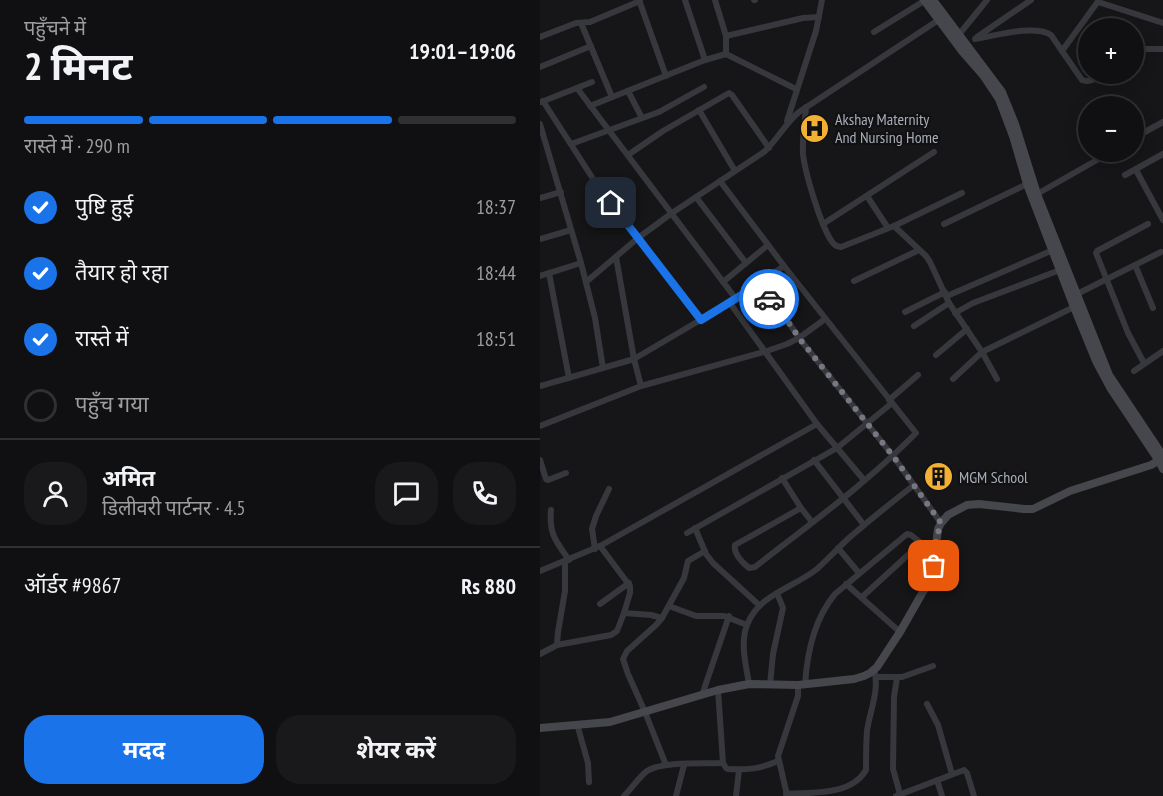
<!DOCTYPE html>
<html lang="hi">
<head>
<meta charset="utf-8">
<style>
  :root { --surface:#101012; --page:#19191b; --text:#f1f3f6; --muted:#9c9d9f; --line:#303032; --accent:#1a73e8 }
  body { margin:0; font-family:"PT Sans Narrow","Noto Sans Devanagari",sans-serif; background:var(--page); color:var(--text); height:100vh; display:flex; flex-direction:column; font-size:22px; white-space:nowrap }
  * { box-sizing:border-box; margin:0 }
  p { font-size:20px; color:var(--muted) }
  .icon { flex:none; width:33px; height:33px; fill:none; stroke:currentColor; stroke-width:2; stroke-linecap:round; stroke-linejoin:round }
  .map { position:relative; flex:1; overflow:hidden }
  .drawer { display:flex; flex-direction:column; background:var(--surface); width:540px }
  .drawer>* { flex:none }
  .buttons { position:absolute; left:538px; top:18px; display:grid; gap:12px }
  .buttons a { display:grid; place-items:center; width:66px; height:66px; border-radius:50%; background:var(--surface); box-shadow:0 3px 15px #0003,0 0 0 2px var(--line); font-size:30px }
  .pin { position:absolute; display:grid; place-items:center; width:51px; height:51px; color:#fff; margin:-26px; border-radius:12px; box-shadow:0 3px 9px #0006 }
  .courier { position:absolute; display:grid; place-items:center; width:60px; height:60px; margin:-30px; border:4px solid #1a73e8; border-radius:50%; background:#fff; color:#222; box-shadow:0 2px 8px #0007 }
  .headline em { font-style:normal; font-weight:700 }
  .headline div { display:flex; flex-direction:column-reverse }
  .headline { display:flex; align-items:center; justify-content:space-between; height:102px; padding:0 24px }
  h1 { font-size:39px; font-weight:700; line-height:45px }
  .bar { display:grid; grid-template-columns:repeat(4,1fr); gap:9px 6px; align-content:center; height:72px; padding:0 24px }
  .bar i { height:8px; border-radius:4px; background:var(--line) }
  .bar .on { background:var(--accent) }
  .bar p { grid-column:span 4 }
  .line { display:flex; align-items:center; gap:15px; padding:0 24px; border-top:2px solid var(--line) }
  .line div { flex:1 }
  .round { display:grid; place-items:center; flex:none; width:63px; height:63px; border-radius:24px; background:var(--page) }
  ol { padding:0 24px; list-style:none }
  li { display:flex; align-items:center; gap:18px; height:66px }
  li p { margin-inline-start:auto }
  li .icon { padding:6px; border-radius:50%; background:var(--accent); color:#fff; stroke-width:4 }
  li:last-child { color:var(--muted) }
  li i { width:33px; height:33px; border:3px solid var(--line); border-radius:50% }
  .cta { display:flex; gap:12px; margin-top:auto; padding:12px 24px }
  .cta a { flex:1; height:69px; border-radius:24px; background:var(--accent); color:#fff; font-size:24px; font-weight:700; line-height:69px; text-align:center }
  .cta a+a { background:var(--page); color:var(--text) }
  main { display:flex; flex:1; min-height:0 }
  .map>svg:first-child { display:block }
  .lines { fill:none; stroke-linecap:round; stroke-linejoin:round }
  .street { stroke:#37383d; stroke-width:6 }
  .secondary { stroke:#45474d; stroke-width:8 }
  .done { stroke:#757880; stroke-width:6; stroke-dasharray:0 10.8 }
  .route { stroke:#1a73e8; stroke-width:8 }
  .labels { text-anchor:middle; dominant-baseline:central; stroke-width:4.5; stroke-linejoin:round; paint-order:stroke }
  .poi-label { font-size:16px; fill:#a8adb8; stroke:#111113; text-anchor:start }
</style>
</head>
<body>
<main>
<section class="drawer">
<div class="headline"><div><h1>2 मिनट</h1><p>पहुँचने में</p></div><em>19:01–19:06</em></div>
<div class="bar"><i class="on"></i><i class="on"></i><i class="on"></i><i></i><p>रास्ते में · 290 m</p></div>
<ol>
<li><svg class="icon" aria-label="check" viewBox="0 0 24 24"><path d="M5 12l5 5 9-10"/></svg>पुष्टि हुई<p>18:37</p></li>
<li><svg class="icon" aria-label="check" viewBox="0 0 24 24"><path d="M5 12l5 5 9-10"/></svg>तैयार हो रहा<p>18:44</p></li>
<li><svg class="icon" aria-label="check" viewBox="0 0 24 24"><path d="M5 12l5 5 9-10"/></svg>रास्ते में<p>18:51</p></li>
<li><i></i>पहुँच गया</li>
</ol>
<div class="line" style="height:108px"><a class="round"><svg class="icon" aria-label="person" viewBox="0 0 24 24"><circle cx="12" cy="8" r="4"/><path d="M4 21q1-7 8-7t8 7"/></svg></a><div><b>अमित</b><p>डिलीवरी पार्टनर · 4.5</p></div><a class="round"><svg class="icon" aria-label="chat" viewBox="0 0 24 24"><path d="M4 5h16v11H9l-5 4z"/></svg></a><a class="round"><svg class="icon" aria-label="phone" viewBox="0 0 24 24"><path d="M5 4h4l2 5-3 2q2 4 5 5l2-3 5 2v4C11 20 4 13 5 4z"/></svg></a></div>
<div class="line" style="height:78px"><div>ऑर्डर #9867</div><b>Rs 880</b></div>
<div class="cta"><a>मदद</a><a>शेयर करें</a></div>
</section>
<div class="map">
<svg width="623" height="796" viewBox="0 0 623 796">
  <rect width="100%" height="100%" fill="#161618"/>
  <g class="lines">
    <g class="street">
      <polyline points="99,0 126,76"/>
      <polyline points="145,0 165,60"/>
      <polyline points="175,0 186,36 186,54"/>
      <polyline points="214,0 215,0"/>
      <polyline points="558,2 623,23"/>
      <polyline points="41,23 72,97"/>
      <polyline points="334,32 384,1"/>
      <polyline points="186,36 263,18 279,17"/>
      <polyline points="0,37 36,23 50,22 100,1"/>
      <polyline points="417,37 447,0"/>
      <polyline points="437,37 491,0"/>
      <path d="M 435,39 C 454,36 495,24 511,35 L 542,80 C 550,83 556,78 563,74"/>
      <polyline points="522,51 559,0"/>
      <polyline points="594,53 602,49 623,49"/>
      <polyline points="0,67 51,46"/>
      <polyline points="37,88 196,299"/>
      <polyline points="88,91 102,118"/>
      <polyline points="3,101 57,185 161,320"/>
      <polyline points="1,102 52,82"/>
      <polyline points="50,106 165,60 186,54 256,89"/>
      <path d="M 266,107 C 265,123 262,139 263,154 C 265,173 282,230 293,243 C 296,247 297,246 301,247 L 354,226 L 422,193"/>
      <polyline points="159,110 195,171"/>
      <polyline points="247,121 276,31 282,0"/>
      <polyline points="0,124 41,263 55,318 63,368"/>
      <polyline points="594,138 623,122"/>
      <polyline points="31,144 119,112 164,87"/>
      <polyline points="88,155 123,131 189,93 192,95 229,148"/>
      <polyline points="596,170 623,220"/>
      <polyline points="585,175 623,154"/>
      <path d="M 180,181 L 244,266 L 376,433 C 327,483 270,524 215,567 L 209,568 C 203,563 193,553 195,545 L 261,508"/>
      <polyline points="497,194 571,152"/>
      <polyline points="327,196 348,228"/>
      <polyline points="156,197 206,263"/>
      <polyline points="0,198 21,192"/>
      <polyline points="283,224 394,152"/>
      <polyline points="404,224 487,184"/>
      <polyline points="354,226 386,256 390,262 409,303 442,352 457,379"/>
      <polyline points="0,239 31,230"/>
      <polyline points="76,257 94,359 101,386"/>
      <polyline points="595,265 613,308"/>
      <polyline points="9,273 29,378"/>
      <polyline points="0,276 41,263"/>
      <polyline points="314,281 379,250"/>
      <path d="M 46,282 L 98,238 L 132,213 L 224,152 C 237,140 245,124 259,112 L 400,19"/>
      <polyline points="183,282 228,245"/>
      <polyline points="213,288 237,305 259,338 353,456 401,523"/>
      <polyline points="407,296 513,250"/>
      <polyline points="190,303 277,424 324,480"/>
      <polyline points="365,312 405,292"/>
      <polyline points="415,313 433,303 520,270"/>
      <polyline points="374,326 409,303"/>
      <polyline points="396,355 427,329"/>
      <polyline points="604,363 588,333 556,253 557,251 608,224"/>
      <polyline points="594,371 623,351"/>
      <polyline points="413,379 442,352 534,307 537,294 621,252"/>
      <polyline points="0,386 94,359 196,299 244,266"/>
      <polyline points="349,400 378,375"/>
      <polyline points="0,426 101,386 224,352 247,344 259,338 285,319"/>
      <polyline points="0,460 6,479 8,480 26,473"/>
      <polyline points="274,460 324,525"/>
      <polyline points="242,478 261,508 272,522"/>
      <path d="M 11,510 C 9,535 16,541 29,560"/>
      <polyline points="155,528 166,554 173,563 219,605"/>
      <polyline points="147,533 297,448 352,403"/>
      <polyline points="298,548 319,573"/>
      <polyline points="55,549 52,529 56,516 69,489"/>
      <polyline points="0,571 60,546 277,424"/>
      <polyline points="306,584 360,632"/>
      <polyline points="322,597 381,543"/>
      <polyline points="60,604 89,583"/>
      <polyline points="129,606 156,616 184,616 207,625"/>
      <polyline points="84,613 111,615 122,618"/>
      <polyline points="17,645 18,632 25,591 25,562"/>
      <polyline points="0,654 17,645 71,635 77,631 84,613 90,593 90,586 60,546"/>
      <polyline points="336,677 362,677 393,666"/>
      <polyline points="357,678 354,697 353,769 360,794"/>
      <path d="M 209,684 C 206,665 200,643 207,625 C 219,594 253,588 277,569 C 288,559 299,547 310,537 C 331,519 352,502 374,485"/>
      <polyline points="230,685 233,654 243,608 237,593"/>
      <path d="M 265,685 C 267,653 274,619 295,594 L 367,534 L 371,535 L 395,554"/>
      <path d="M 178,690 L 183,763 L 186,768 L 188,769 C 208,770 220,769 238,761"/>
      <polyline points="162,695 189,616"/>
      <polyline points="387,704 398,725 412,774"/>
      <polyline points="37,724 48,763 49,782"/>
      <polyline points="126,765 105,712 88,674 83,659 87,651 116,625 122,618 144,578 148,561 165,551"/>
      <polyline points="397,780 402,796"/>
      <path d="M 246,794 C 273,792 311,796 326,770 C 326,757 326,744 327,731 C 330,710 340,690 334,669"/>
      <polyline points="247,795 238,756 258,696 258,685"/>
      <path d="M 84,796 C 92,788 99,777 107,771 C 123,761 164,764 183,763"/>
      <polyline points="136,796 144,765"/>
      <polyline points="196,796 199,770"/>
      <polyline points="356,796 424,770 427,773 434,796"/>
    </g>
    <g class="secondary">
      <polyline points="384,0 422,51 443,75 459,99 473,136 487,184 534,307 556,361 571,389 619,461 623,469"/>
      <polyline points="393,0 462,92 475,124 497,194 569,375 623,456"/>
      <polyline points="0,728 70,722 178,690 209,684 258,685 314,679 324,676 330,673 337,667 360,632 392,576 398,529 401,523 408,515 427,505 439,504 484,509 493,509 530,491 611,465 623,458"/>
    </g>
  </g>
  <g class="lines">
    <polyline class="done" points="229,299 237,305 259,338 353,456 401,523 396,540 394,566"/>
    <polyline class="route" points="71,203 161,320 213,288 229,299"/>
  </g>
  <defs>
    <symbol id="hospital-disc" viewBox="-11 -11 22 22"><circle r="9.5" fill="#f2b134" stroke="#111113"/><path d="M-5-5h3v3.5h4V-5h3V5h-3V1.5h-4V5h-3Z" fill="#111"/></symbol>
    <symbol id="building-disc" viewBox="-11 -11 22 22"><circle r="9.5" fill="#f2b134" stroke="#111113"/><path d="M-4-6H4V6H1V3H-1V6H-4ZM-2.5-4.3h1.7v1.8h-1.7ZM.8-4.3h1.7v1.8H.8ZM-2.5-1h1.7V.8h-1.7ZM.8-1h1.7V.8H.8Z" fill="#111"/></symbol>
  </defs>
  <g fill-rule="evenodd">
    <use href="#hospital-disc" x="258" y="112" width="33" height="33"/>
    <use href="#building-disc" x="382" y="460" width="33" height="33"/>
  </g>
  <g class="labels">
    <g class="poi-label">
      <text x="295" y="119">Akshay Maternity<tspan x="295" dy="18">And Nursing Home</tspan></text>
      <text x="419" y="477">MGM School</text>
    </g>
  </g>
</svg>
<div class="buttons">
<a>+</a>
<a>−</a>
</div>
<div class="pin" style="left:394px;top:566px;background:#ea580c"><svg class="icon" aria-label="bag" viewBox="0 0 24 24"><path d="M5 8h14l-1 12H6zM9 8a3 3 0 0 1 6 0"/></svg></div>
<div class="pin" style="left:71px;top:203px;background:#1f2937"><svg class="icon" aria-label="home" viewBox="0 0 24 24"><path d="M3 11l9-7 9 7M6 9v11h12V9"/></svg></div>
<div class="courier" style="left:229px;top:299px"><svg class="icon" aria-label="car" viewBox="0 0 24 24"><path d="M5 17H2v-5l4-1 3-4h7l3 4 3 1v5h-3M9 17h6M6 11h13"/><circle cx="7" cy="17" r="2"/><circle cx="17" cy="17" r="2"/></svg></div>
</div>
</main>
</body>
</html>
